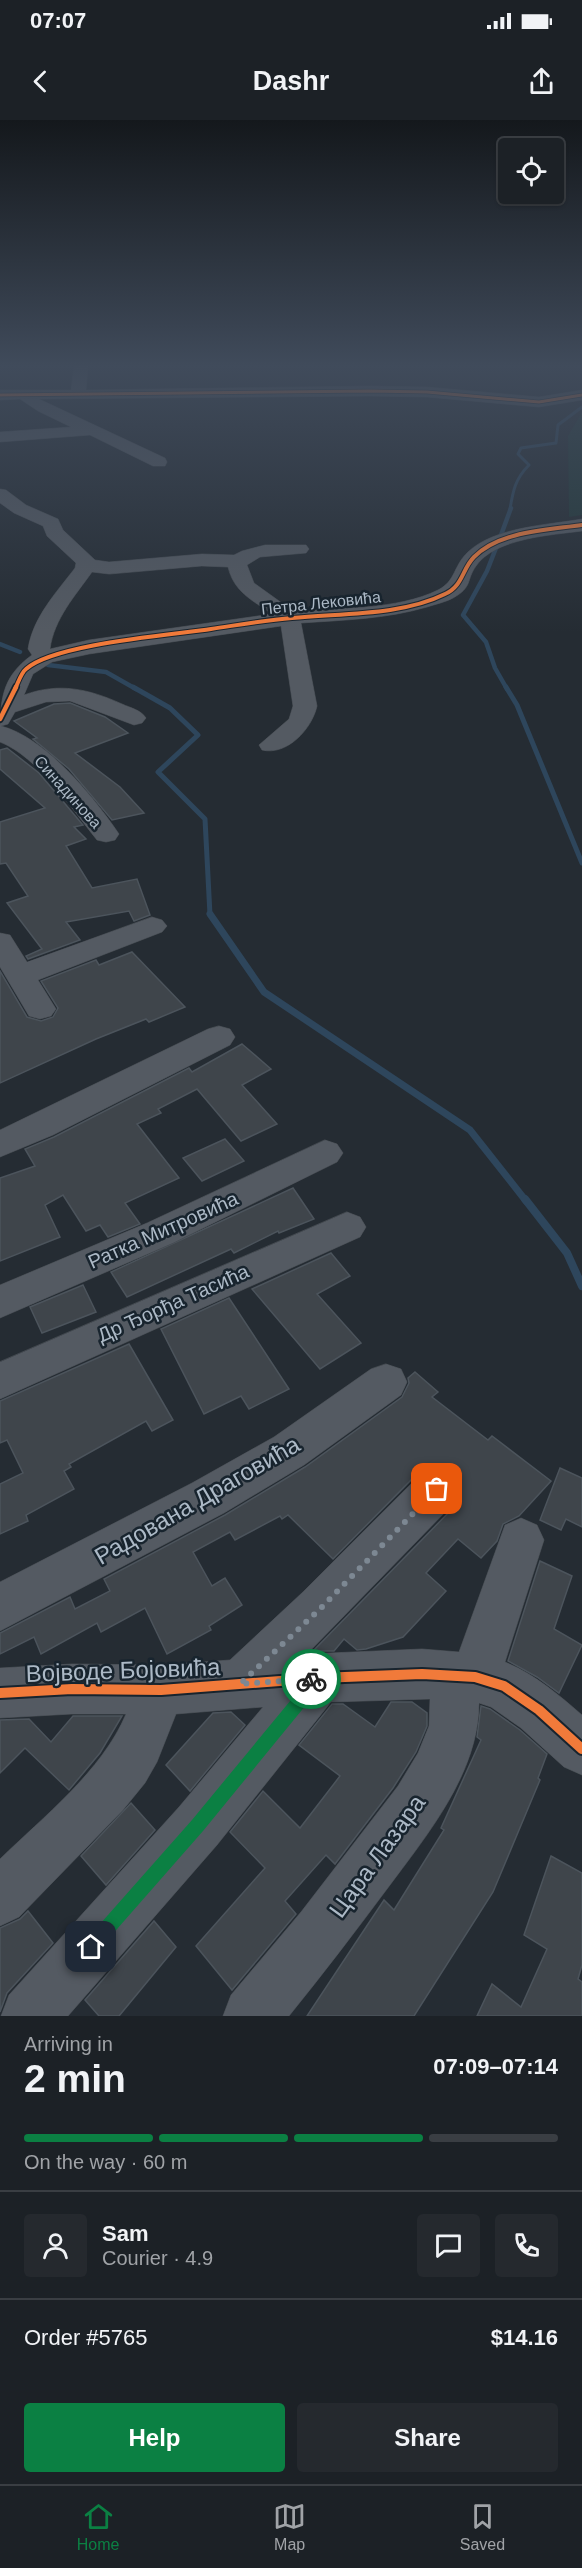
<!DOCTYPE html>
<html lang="en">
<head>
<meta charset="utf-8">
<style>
  :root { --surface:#1c2126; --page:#25292e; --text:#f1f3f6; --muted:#a0a3a7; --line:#3a3e43; --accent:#0b8043 }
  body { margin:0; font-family:Arial,sans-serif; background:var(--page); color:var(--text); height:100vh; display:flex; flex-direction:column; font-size:22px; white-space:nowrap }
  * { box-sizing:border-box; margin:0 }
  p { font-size:20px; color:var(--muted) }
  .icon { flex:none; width:33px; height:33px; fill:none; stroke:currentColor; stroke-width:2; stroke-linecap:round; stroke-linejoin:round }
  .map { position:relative; height:1896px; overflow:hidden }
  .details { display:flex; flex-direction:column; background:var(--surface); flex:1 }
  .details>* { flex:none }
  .buttons { position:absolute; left:498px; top:18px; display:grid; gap:12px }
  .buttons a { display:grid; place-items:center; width:66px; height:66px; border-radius:6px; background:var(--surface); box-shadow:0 2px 4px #0004,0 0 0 2px var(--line); font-size:30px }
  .pin { position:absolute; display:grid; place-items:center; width:51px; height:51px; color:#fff; margin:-26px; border-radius:12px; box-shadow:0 3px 9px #0006 }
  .courier { position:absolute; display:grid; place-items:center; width:60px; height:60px; margin:-30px; border:4px solid #0b8043; border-radius:50%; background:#fff; color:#222; box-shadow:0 2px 8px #0007 }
  .head em { font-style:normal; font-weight:800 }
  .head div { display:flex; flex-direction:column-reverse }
  .head { display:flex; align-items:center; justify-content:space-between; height:102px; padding:0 24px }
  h1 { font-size:39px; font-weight:800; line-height:45px }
  .bar { display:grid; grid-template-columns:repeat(4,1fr); gap:9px 6px; align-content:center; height:72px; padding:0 24px }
  .bar i { height:8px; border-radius:4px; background:var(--line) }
  .bar .on { background:var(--accent) }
  .bar p { grid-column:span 4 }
  .line { display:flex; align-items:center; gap:15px; padding:0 24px; border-top:2px solid var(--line) }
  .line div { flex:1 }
  .round { display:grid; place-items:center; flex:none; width:63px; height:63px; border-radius:6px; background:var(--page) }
  .action { display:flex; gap:12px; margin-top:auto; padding:12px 24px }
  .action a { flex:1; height:69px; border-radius:6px; background:var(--accent); color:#fff; font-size:24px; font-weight:800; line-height:69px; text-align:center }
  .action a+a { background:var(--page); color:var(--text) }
  .status { display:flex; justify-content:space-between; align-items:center; height:42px; padding:0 30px; background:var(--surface); direction:ltr }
  .status svg { height:16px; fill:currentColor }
  header { display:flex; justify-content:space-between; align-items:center; height:78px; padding:0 24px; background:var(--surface); font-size:27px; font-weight:800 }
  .tabs { display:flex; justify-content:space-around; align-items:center; height:84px; border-top:2px solid var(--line); background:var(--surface); font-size:16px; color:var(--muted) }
  .tabs a { display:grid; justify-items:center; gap:3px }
  .tabs .on { color:var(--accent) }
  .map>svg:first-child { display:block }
  .green { fill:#223839 }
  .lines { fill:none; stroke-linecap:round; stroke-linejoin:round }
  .stream-far4 { stroke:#2e465c; stroke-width:3 }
  .stream-far3 { stroke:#2e465c; stroke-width:4.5 }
  .stream-far2 { stroke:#2e465c; stroke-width:5 }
  .stream-far1 { stroke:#2e465c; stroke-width:7 }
  .stream { stroke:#2e465c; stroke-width:8 }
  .building { fill:#3f454b; stroke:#4c545c; stroke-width:1.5 }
  .minor-casing { stroke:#42484e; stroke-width:1 }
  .minor { fill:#545a62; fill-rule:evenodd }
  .cycleway-far3-casing { stroke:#18242e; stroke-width:4.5 }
  .cycleway-far2-casing { stroke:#18242e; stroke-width:6 }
  .cycleway-far1-casing { stroke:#18242e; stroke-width:8 }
  .cycleway-casing { stroke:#18242e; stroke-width:14 }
  .cycleway-far3 { stroke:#f17a3a; stroke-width:3 }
  .cycleway-far2 { stroke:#f17a3a; stroke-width:4 }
  .cycleway-far1 { stroke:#f17a3a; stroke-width:4.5 }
  .cycleway { stroke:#f17a3a; stroke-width:10 }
  .route { fill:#0b8043 }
  .done { stroke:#7d8893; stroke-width:6; stroke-dasharray:0 10.8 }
  .labels { text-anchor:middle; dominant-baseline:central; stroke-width:5; stroke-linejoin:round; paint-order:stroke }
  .far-street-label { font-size:16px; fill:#acb9c6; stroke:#18242e }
  .street-label { font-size:20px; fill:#acb9c6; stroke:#18242e }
  .near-street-label { font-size:24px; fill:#acb9c6; stroke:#18242e }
</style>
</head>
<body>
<div class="status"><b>07:07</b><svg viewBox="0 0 49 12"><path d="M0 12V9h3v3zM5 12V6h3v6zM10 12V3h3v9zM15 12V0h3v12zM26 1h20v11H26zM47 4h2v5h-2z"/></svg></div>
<header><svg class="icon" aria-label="back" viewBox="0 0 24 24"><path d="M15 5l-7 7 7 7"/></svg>Dashr<svg class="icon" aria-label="share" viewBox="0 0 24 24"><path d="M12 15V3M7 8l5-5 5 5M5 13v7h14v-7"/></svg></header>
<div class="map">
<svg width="582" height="1896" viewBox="0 0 582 1896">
  <rect width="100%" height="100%" fill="#252c33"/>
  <polygon class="green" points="582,292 582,395 569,397 568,316"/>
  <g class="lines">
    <path class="stream-far4" d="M 510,389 C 513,371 515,359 529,345 L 518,334 L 521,328 L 556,323 L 558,305 L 582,287"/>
    <g class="stream-far3">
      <polyline points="501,415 511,388"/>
      <polyline points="496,428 487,451 463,495 486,522 495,548 507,569"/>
      <polyline points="0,524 20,532"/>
      <polyline points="48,545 106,552 136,569"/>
    </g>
    <g class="stream-far2">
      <polyline points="133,567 170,588 198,615 158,652 205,699 210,795"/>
      <polyline points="506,567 517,585 582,743"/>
    </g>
    <polyline class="stream-far1" points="210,794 264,872 470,1010 526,1081"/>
    <polyline class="stream" points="525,1079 567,1133 582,1166"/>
  </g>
  <g class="building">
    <polygon points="70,583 105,597 128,613 75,633 120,667 144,693 112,700 69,649 33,619 37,618 14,601 54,584"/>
    <polygon points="7,628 39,653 83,705 74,707 86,719 66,726 92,768 137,759 150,795 134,801 129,791 66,802 80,820 28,839 26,836 42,829 7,783 28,776 6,743 0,744 0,702 45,688 0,649 0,630"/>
    <polygon points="132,832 185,887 149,902 146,899 96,919 0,963 0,851 27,897 41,901 53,897 58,888 41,861 96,840 99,845"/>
    <polygon points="242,924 271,949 242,965 277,1004 241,1021 197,969 158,989 161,993 137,1004 179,1058 125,1083 140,1104 108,1117 100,1105 86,1111 63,1075 45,1085 60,1117 0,1141 0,1058 35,1046 25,1029 54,1017 189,948 192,952"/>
    <polygon points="225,1019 244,1041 202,1061 183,1038"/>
    <polygon points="293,1068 314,1099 279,1113 278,1111 234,1133 231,1129 127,1177 111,1152"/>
    <polygon points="331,1133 350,1156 317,1174 361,1223 320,1249 252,1169"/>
    <polygon points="83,1165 96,1192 42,1213 30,1187"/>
    <polygon points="229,1178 289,1269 249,1289 241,1276 204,1294 161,1209"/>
    <polygon points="129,1224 173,1300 152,1311 146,1301 69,1344 71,1347 64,1351 74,1369 26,1395 28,1401 0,1414 0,1364 23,1353 7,1320 0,1323 0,1281"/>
    <polygon points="415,1252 438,1272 432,1277 488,1320 492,1316 551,1361 519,1396 503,1404 497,1421 481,1438 458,1419 426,1453 446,1471 403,1517 366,1529 357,1530 344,1519 334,1531 313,1531 455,1386 461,1370 455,1353 438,1346 419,1352 333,1439 288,1395 282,1399 280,1396 235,1420 230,1412 193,1432 212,1466 225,1458 242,1485 209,1506 211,1510 167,1534 145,1488 101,1512 97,1503 41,1534 34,1517 0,1534 0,1513 70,1477 75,1489 110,1471 104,1459 225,1395 305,1347 402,1277 409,1263 408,1258"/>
    <polygon points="560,1348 582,1358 582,1407 566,1399 561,1410 540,1400"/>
    <polygon points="540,1441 572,1456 554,1509 582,1525 559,1573 537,1557 508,1541"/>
    <polygon points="391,1582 412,1582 427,1593 427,1606 416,1632 393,1668 335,1744 326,1735 285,1781 296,1794 232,1870 196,1826 265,1748 230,1712 263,1671 300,1708 340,1656 299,1625 332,1584 343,1584 375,1607"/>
    <polygon points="481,1586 490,1589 520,1610 547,1634 538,1658 540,1660 493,1772 414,1896 307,1896 384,1780 394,1790 444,1710 441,1708 481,1620 477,1617"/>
    <polygon points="231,1592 245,1605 190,1671 166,1645 213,1593"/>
    <polygon points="73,1596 122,1596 100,1633 69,1670 25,1628 0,1653 0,1600 29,1599 51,1622"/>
    <polygon points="131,1683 155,1710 106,1765 81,1736"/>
    <polygon points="551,1736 582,1753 582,1845 578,1859 582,1862 582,1896 477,1896 492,1864 521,1887 547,1829 524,1815"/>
    <polygon points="28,1791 53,1823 7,1873 0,1892 0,1808 20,1799"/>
    <polygon points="154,1801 176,1827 119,1896 99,1896 85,1880"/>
  </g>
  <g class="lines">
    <defs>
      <g id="minor">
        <polygon points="74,246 88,246 86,270 370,266 427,267 539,277 582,270 582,280 539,287 427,277 370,276 39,279 165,338 167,342 165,346 153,346 90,315 0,322 0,312 71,307 38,291 20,279 0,280 0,270 71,270"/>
        <path d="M 0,369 L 6,370 L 26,385 L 58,399 L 63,410 L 95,440 L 109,442 L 202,434 L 234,435 L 242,431 L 265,425 L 306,425 L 309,429 L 306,433 L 260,437 L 247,445 L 254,463 L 293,491 C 337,488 398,490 438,470 C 456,461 453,446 468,432 C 494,407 548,405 582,399 L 582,411 C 552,415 495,418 476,446 C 466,460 473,467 453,478 C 446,482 436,484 427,487 C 386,499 344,500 301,503 L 317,586 C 312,609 287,636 262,630 L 259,625 L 289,599 L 293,586 L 281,506 L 89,534 L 52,542 L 33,554 L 24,575 C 59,562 89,569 122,584 C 131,588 141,590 146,598 L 142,603 L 134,605 L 70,581 L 46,582 L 15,592 L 8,604 L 1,606 C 45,617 94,677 119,714 L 115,720 L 106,722 L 97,720 C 71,688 38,637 0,622 C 0,582 0,558 32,535 L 28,529 C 33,497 56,473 75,448 L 76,443 L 47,416 L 43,406 L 14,393 L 0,383 ZM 202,446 L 228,447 C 234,472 252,480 272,494 L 89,520 L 50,529 C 54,499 75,476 92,452 L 109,454 Z"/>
        <polygon points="152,797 162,800 167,806 162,812 38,860 56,889 51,896 40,899 29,896 0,847 0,813 10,815 27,842"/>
        <polygon points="219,906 230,909 235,917 230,925 53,1015 0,1037 0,1010 208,909"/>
        <polygon points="325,1020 337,1024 343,1033 337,1042 173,1123 0,1198 0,1165 147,1103"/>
        <polygon points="347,1092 360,1097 366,1107 360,1117 0,1279 0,1242"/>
        <polygon points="386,1244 401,1249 407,1262 401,1275 304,1345 224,1393 0,1511 0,1462 192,1363 274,1317 371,1249"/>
        <path d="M 437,1348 L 453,1354 L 459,1369 L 453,1384 L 307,1534 L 422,1529 L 459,1532 L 505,1405 L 521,1398 L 537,1405 L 544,1420 L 505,1542 C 534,1554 558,1574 582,1595 L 582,1655 L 564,1647 L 521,1608 L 491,1587 L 479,1583 C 479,1653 427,1715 387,1769 C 355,1812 323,1854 289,1896 L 223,1896 L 231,1875 L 301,1792 L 398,1666 L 418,1633 L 429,1606 L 430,1579 L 331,1582 L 217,1725 L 68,1896 L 1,1896 L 9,1875 L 179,1687 L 263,1587 L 176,1594 L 157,1642 L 145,1663 L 123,1690 L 19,1797 L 0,1806 L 0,1739 C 43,1697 102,1651 126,1594 L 72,1594 L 0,1598 L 0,1548 L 72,1544 L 161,1545 L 230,1540 L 304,1471 L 421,1354 Z"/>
      </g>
    </defs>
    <use href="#minor" class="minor-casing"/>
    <use href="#minor" class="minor"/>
    <defs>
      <polyline id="cycleway-far3" points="0,275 370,271 427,272 539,282 582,275"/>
      <path id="cycleway-far2" d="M 15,569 C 18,563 21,553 26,549 C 54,524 170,515 211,509 C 238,505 265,500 292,498 C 340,493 401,496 445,474 C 463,466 462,449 474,437 C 500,411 548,410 582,405"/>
      <polyline id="cycleway-far1" points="0,599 16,567"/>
      <polyline id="cycleway" points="0,1573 72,1569 161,1570 319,1558 422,1554 475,1557 504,1566 539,1590 582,1629"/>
    </defs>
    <use href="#cycleway-far3" class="cycleway-far3-casing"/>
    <use href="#cycleway-far2" class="cycleway-far2-casing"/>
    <use href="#cycleway-far1" class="cycleway-far1-casing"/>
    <use href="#cycleway" class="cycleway-casing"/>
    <use href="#cycleway-far3" class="cycleway-far3"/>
    <use href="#cycleway-far2" class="cycleway-far2"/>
    <use href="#cycleway-far1" class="cycleway-far1"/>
    <use href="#cycleway" class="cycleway"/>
  </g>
  <linearGradient id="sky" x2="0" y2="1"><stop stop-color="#14181c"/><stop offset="0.48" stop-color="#404b5b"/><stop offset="1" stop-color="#404b5b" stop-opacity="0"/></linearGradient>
  <rect width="582" height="512" fill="url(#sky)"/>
  <polygon class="route" points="319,1551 324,1553 326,1558 324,1563 203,1711 96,1833 91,1835 85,1833 82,1827 85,1821 192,1700 305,1563 304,1559 306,1554"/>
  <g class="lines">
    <polyline class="done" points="311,1559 240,1564 321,1488 437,1369"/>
  </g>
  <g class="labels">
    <g class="far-street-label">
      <text transform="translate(321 483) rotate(-6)">Петра Лековића</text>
      <text transform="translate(68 672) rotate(48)">Синадинова</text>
    </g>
    <g class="street-label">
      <text transform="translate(163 1110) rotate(-24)">Ратка Митровића</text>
      <text transform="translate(173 1183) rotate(-24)">Др Ђорђа Тасића</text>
    </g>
    <g class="near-street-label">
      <text transform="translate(197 1380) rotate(-30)">Радована Драговића</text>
      <text transform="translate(123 1550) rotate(-2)">Војводе Бојовића</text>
      <text transform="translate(377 1736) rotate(-54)">Цара Лазара</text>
    </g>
  </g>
</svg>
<div class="buttons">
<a><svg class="icon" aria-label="locate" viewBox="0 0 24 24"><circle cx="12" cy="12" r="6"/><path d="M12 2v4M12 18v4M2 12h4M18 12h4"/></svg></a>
</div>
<div class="pin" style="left:437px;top:1369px;background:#ea580c"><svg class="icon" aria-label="bag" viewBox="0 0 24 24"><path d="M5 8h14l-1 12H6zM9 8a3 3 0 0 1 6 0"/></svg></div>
<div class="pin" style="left:91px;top:1827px;background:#1f2937"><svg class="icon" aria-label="home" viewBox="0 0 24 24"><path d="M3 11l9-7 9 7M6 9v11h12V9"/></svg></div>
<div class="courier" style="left:311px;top:1559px"><svg class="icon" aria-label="bike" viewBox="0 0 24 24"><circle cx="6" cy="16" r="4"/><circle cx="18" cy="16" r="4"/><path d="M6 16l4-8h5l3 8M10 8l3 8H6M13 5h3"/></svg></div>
</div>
<section class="details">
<div class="head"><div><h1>2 min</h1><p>Arriving in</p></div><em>07:09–07:14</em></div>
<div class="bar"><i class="on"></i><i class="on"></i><i class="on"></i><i></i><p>On the way · 60 m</p></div>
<div class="line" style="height:108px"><a class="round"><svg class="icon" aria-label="person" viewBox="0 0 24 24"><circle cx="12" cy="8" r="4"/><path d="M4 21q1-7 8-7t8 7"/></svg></a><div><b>Sam</b><p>Courier · 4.9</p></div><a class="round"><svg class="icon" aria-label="chat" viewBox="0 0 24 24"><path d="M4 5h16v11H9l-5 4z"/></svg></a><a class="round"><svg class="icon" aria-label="phone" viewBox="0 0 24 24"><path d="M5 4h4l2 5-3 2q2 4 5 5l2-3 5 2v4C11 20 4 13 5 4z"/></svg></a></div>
<div class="line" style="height:78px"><div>Order #5765</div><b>$14.16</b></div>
<div class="action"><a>Help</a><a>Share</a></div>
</section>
<nav class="tabs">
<a class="on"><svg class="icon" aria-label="home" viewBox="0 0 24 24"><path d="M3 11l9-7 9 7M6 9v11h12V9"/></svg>Home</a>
<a><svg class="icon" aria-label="map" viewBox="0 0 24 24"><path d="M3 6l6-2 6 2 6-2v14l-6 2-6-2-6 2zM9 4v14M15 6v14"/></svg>Map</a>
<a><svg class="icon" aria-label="saved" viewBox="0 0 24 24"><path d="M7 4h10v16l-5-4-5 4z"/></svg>Saved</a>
</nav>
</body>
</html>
